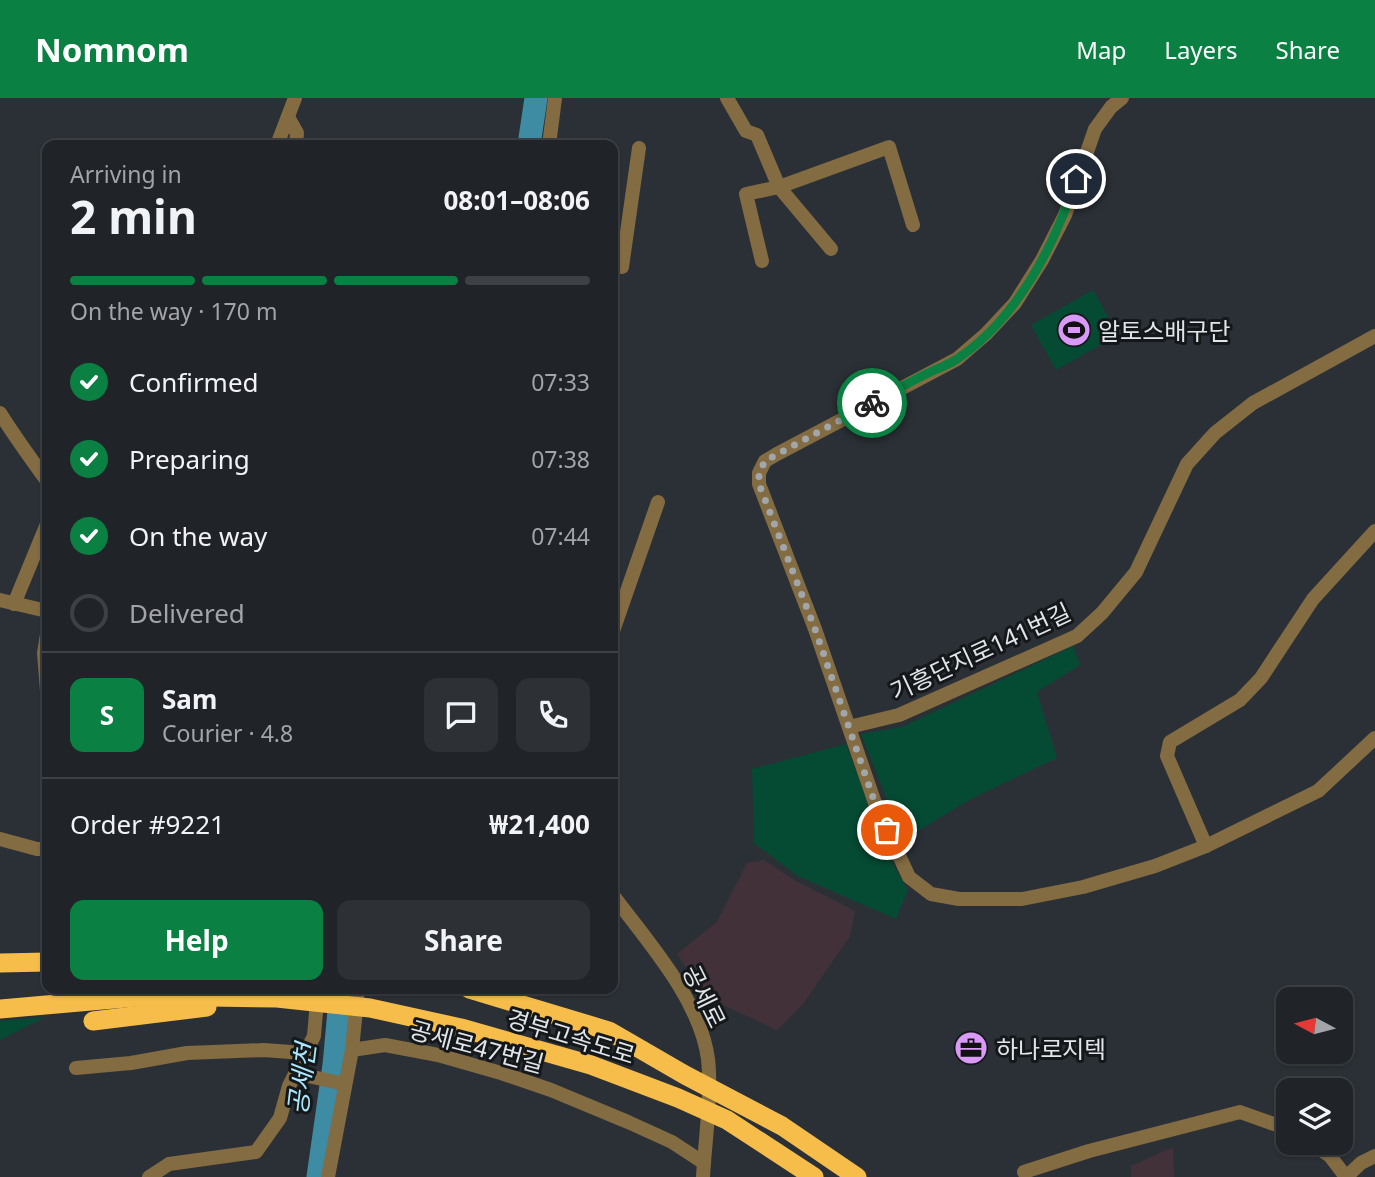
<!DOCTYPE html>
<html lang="en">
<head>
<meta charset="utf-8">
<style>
  :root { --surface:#202428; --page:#2d3034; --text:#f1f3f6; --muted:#a2a4a8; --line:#3d4145; --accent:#0b8043 }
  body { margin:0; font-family:"Noto Sans","Noto Sans KR",sans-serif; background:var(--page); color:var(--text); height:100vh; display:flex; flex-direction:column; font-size:26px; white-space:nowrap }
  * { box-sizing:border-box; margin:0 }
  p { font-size:23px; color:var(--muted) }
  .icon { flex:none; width:38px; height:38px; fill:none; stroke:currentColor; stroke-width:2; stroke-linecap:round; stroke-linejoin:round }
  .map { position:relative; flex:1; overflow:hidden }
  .side { position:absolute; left:42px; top:42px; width:576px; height:854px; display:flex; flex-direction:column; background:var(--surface); border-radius:14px; box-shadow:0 2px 5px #0004,0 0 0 2px var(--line) }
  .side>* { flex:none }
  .needle { width:46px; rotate:277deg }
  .fabs { position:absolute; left:1276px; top:889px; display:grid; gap:14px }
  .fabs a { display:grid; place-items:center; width:77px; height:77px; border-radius:14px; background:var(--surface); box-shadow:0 2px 5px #0004,0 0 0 2px var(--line); font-size:35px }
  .pin { position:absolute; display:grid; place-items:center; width:60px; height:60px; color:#fff; margin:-30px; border:4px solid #fff; border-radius:50%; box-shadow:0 2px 7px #0007 }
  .courier { position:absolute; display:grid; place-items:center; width:70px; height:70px; margin:-35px; border:5px solid #0b8043; border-radius:50%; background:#fff; color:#222; box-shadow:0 2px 9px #0007 }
  .head em { font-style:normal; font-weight:700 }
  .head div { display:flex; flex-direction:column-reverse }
  .head { display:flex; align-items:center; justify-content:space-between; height:119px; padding:0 28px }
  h1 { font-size:46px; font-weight:700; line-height:52px }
  .bar { display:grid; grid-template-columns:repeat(4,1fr); gap:10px 7px; align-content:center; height:84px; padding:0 28px }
  .bar i { height:9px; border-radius:5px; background:var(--line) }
  .bar .active { background:var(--accent) }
  .bar p { grid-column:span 4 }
  .line { display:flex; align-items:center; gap:18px; padding:0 28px; border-top:2px solid var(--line) }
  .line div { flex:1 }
  .round { display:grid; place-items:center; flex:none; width:74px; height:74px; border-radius:14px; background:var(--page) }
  ol { padding:0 28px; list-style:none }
  li { display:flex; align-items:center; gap:21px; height:77px }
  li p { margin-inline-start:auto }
  li .icon { padding:7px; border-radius:50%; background:var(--accent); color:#fff; stroke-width:4 }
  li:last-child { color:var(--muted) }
  li i { width:38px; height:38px; border:4px solid var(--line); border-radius:50% }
  .action { display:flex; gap:14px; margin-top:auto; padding:14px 28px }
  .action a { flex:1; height:80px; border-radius:14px; background:var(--accent); color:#fff; font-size:28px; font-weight:700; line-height:80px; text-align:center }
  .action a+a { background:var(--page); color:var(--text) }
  header { display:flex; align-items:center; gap:42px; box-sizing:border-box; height:98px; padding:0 35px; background:var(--accent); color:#fff }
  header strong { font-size:33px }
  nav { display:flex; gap:38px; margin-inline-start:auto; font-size:24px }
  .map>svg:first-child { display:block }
  .industrial { fill:#433139 }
  .green { fill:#054b34 }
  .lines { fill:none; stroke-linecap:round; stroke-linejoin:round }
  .river { stroke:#3e8ba4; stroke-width:23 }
  .minor { stroke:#836b42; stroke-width:14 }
  .highway { stroke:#f7bd4a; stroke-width:19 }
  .done { stroke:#a1a6aa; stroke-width:7; stroke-dasharray:0 12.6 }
  .route { stroke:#0b8043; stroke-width:9 }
  .labels { text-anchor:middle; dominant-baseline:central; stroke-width:6; stroke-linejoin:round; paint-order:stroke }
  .poi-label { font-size:24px; fill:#e1e5e9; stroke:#15181a; text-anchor:start }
  .street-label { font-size:24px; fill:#e1e5e9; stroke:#15181a }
  .water-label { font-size:26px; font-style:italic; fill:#aae7fd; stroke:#15181a }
</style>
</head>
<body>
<header>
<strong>Nomnom</strong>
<nav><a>Map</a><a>Layers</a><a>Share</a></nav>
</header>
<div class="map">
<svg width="1375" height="1079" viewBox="0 0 1375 1079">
  <rect width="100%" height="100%" fill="#2b3036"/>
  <g class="industrial">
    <polygon points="764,762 794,782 855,813 850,838 803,906 777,932 706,899 677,856 717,824 747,765"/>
    <polygon points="1173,1049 1174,1079 1131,1079 1131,1068"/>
  </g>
  <g class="green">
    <polygon points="1093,192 1118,237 1056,272 1031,227"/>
    <polygon points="1073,548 1080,567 1037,594 1057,660 971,701 903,742 861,636 902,629"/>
    <polygon points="846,646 886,754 908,792 896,821 798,778 754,745 752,671"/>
    <polygon points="45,919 0,942 0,923"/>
  </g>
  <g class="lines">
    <g class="river">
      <polyline points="529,47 536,0"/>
      <polyline points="318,1079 334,967 341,891"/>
    </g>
    <g class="minor">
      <polyline points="727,0 746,33 757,37 779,89 746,96 762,163"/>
      <polyline points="1122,0 1111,9 1095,31 1065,117 1042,162 1015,205 986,236 957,261 777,356 765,363 759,375 759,386 815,531 876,708 909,779 931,796 959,801 1022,801 1083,789 1155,768 1206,748 1318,693 1375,640"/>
      <polyline points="288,19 297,35 296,47"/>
      <polyline points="277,47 295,0"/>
      <polyline points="549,47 555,0"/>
      <polyline points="831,151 779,89 889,49 913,127"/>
      <polyline points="612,168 622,169 639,50"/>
      <path d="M 0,315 C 15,339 31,361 47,383"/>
      <polyline points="0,502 47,513"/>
      <polyline points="14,506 47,426"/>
      <polyline points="47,536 44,555 47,593"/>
      <polyline points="612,536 658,404"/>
      <polyline points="849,629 899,617 1077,538 1102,515 1136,474 1187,366 1215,335 1253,305 1375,238"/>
      <polyline points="0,741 37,751 47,751"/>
      <polyline points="1206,748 1167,658 1170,644 1240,602 1261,580 1313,501 1375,433"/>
      <path d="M 612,796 C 647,843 700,901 708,961 C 712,996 705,1043 703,1079"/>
      <polyline points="352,952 358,891"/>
      <polyline points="76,970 131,965 187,955 264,952 304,955"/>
      <polyline points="295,975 344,986"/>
      <polyline points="1311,1045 1330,1058 1346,1079 1361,1065 1375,1058"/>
      <polyline points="1024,1074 1089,1053 1240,1014 1288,1031"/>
      <polyline points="149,1079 169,1066 256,1054 280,1020 289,988 314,938 318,891"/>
      <polyline points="328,1079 352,952 385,947 438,957 501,975 551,992 628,1024 672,1044 704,1065"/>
    </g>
    <g class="highway">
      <polyline points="0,865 47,864"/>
      <polyline points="469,891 609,933 685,977 782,1028 857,1079"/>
      <polyline points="0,911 148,898 277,900 370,910 461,930 591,967 678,1000 727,1022 814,1079"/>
      <polyline points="93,923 207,909"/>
    </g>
  </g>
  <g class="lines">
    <polyline class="done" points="872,305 765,363 759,375 759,386 815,531 876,708 887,732"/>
    <path class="route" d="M 872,305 C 889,296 906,286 924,277 C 935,271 947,268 957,261 C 1017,221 1055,147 1076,81"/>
  </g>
  <defs>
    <symbol id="stadium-disc" viewBox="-11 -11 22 22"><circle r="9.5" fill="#d99af7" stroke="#15181a"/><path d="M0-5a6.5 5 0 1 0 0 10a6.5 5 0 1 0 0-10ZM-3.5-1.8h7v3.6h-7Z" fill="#111"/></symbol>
    <symbol id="office-disc" viewBox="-11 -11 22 22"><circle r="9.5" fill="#d99af7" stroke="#15181a"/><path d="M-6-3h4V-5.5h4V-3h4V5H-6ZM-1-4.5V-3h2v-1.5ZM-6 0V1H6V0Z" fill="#111"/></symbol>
  </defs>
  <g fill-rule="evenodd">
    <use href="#stadium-disc" x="1055" y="213" width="38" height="38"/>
    <use href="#office-disc" x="952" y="931" width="38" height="38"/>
  </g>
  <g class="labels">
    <g class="poi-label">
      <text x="1098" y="232">알토스배구단</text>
      <text x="996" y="950">하나로지텍</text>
    </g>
    <g class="street-label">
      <text transform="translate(980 553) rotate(-25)">기흥단지로141번길</text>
      <text transform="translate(705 898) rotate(64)">공세로</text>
      <text transform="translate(571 938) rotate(17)">경부고속도로</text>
      <text transform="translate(477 948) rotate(15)">공세로47번길</text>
    </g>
    <g class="water-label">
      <text transform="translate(301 981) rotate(-83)">공세천</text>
    </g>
  </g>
</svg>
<div class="fabs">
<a><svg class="needle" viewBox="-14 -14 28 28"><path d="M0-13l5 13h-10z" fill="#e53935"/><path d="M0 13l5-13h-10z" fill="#a2a4a8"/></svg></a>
<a><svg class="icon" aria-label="layers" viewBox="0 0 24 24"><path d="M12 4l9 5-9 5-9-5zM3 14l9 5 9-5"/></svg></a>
</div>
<div class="pin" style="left:887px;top:732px;background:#ea580c"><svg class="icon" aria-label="bag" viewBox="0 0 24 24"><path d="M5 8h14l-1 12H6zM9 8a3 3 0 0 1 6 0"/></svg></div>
<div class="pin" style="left:1076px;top:81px;background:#1f2937"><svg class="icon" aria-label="home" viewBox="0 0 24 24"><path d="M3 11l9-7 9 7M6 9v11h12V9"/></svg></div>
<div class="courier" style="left:872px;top:305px"><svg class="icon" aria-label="bike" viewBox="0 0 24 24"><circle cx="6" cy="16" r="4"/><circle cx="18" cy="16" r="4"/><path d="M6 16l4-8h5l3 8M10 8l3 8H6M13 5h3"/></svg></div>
<section class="side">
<div class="head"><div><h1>2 min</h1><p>Arriving in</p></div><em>08:01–08:06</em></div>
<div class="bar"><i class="active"></i><i class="active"></i><i class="active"></i><i></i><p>On the way · 170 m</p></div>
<ol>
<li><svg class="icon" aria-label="check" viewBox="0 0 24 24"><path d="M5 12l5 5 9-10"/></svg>Confirmed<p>07:33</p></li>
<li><svg class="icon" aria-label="check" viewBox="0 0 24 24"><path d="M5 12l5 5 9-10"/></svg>Preparing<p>07:38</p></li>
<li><svg class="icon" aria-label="check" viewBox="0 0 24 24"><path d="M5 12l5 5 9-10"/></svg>On the way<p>07:44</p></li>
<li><i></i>Delivered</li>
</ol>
<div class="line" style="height:126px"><b class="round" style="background:var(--accent);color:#fff">S</b><div><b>Sam</b><p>Courier · 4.8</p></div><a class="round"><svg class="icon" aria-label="chat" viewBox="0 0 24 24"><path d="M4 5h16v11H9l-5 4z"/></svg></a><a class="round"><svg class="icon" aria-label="phone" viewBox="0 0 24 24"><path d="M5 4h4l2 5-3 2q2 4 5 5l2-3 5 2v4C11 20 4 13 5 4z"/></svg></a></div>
<div class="line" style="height:91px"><div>Order #9221</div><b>₩21,400</b></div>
<div class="action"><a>Help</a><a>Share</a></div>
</section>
</div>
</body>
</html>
